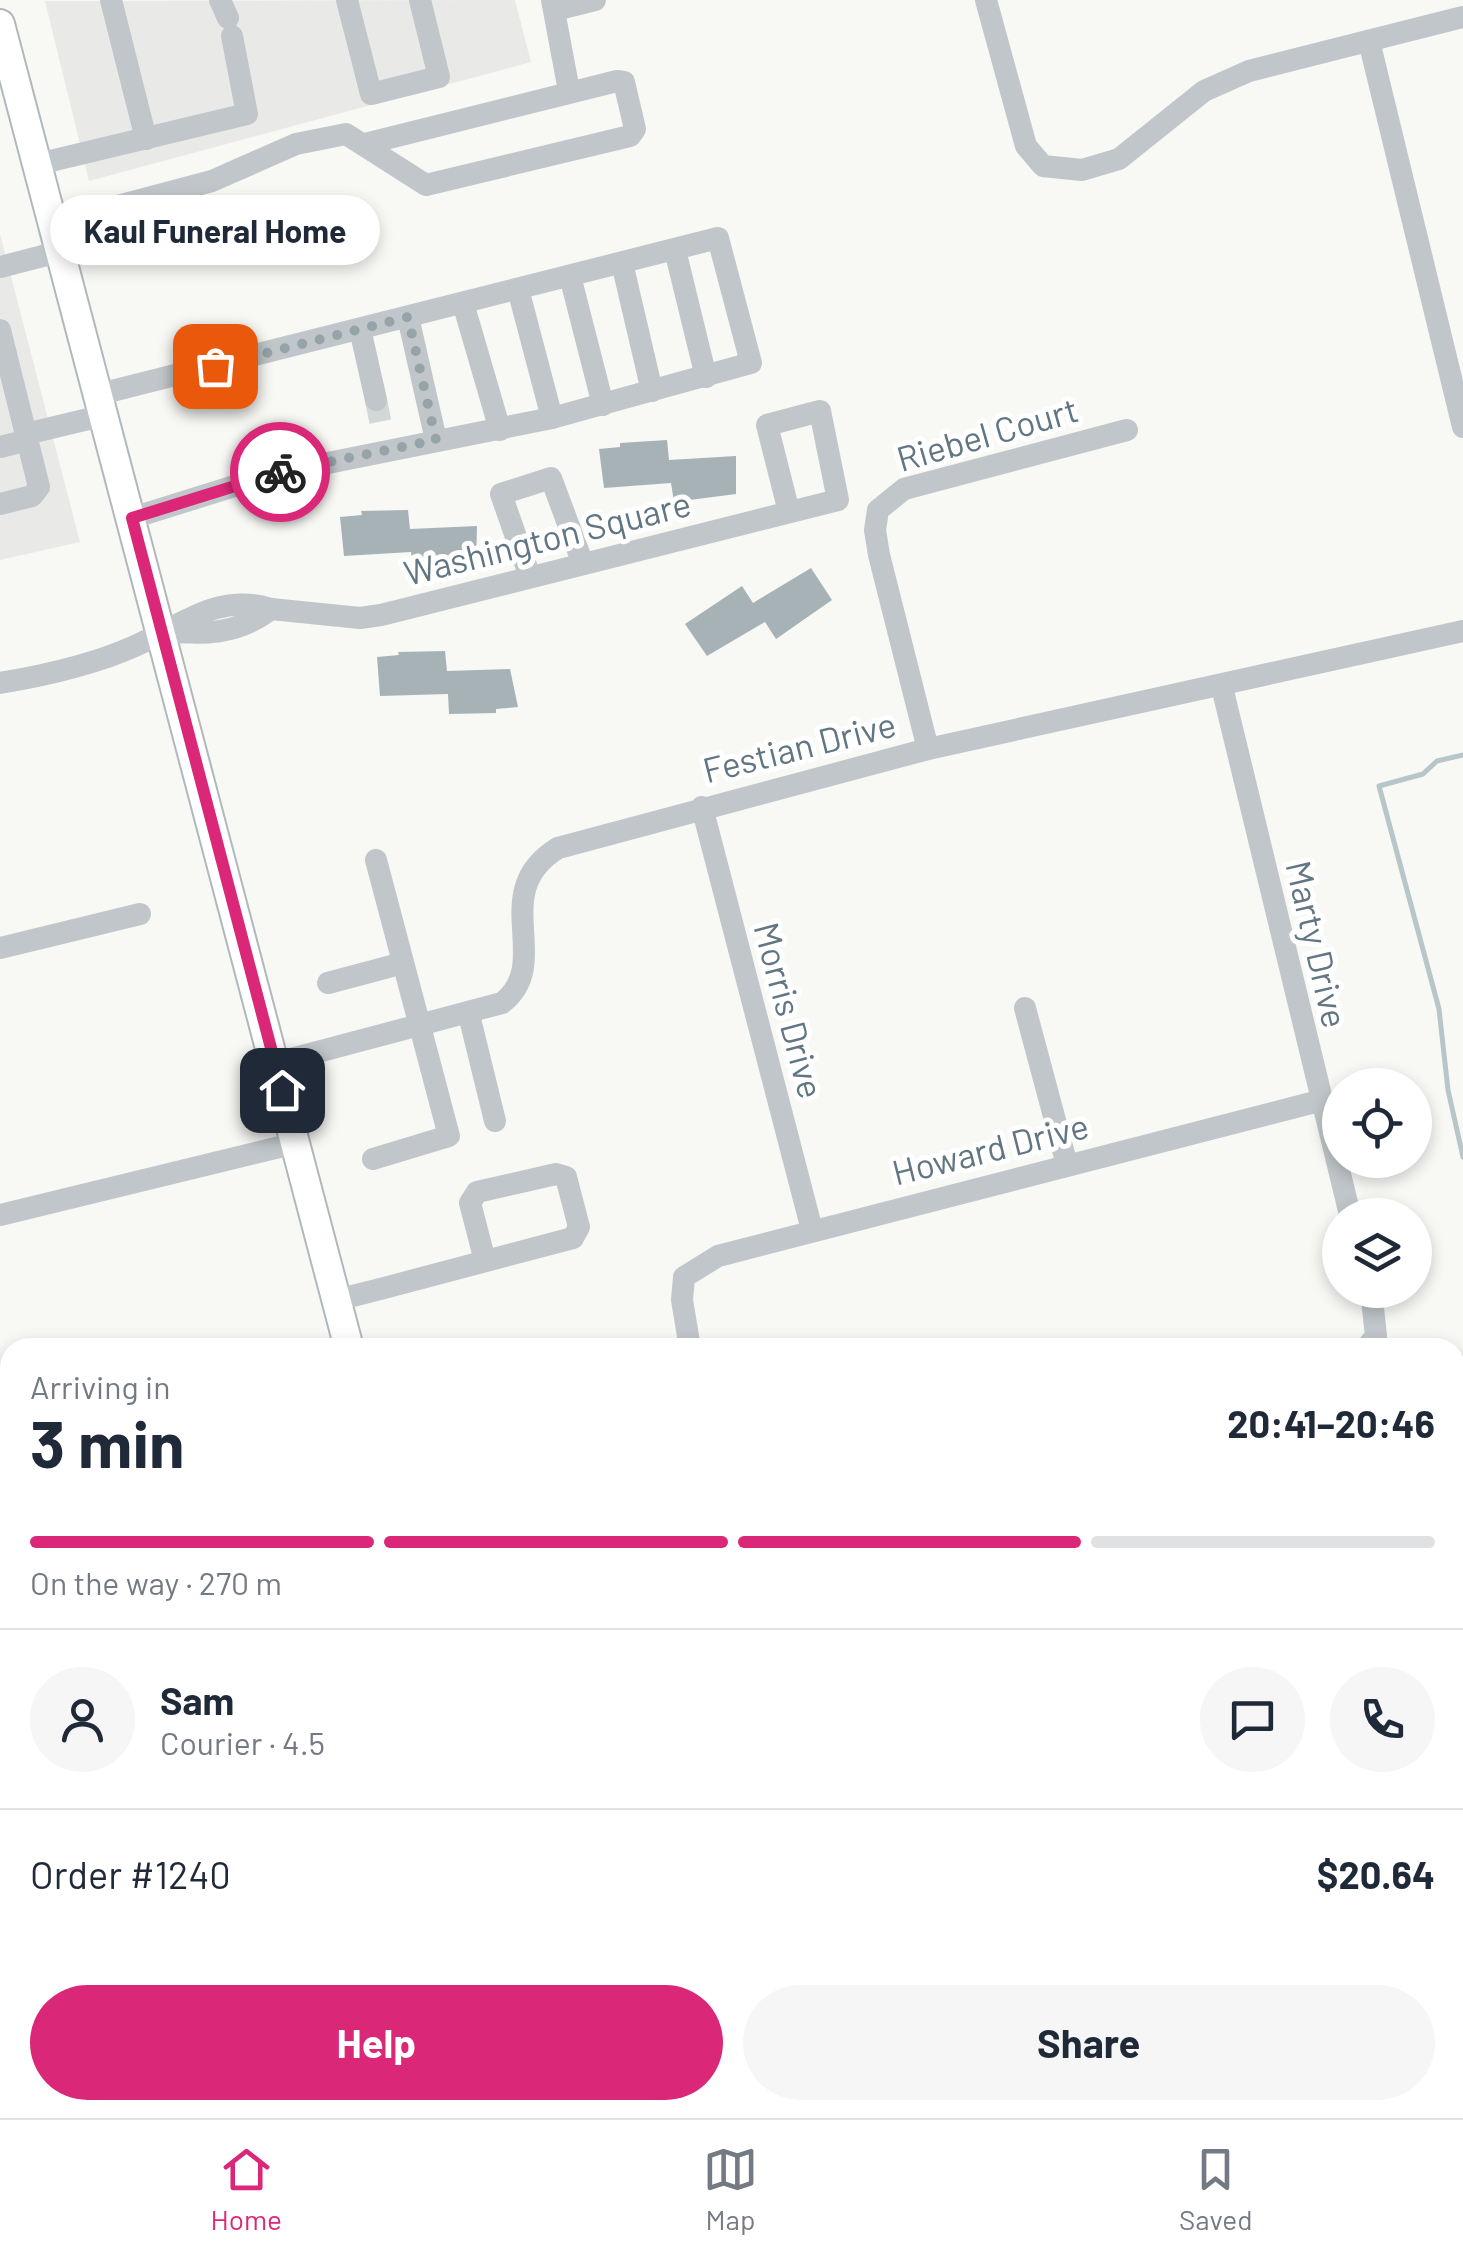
<!DOCTYPE html>
<html lang="en">
<head>
<meta charset="utf-8">
<style>
  :root { --surface:#fff; --page:#f6f6f7; --text:#1f2937; --muted:#747a83; --line:#e0e1e3; --accent:#db2777 }
  body { margin:0; font-family:Barlow,sans-serif; background:var(--page); color:var(--text); height:100vh; display:flex; flex-direction:column; font-size:38px; white-space:nowrap }
  * { box-sizing:border-box; margin:0 }
  p { font-size:32px; color:var(--muted) }
  .icon { flex:none; width:55px; height:55px; fill:none; stroke:currentColor; stroke-width:2; stroke-linecap:round; stroke-linejoin:round }
  .map { position:relative; flex:1; overflow:hidden }
  .drawer { position:absolute; left:0px; top:1338px; width:1465px; height:782px; display:flex; flex-direction:column; background:var(--surface); border-radius:30px 30px 0 0; box-shadow:0 5px 15px #0003 }
  .drawer>* { flex:none }
  .fabs { position:absolute; left:1322px; top:1068px; display:grid; gap:20px }
  .fabs a { display:grid; place-items:center; width:110px; height:110px; border-radius:50%; background:var(--surface); box-shadow:0 5px 15px #0003; font-size:50px }
  .pin { position:absolute; display:grid; place-items:center; width:85px; height:85px; color:#fff; margin:-42px; border-radius:20px; box-shadow:0 5px 15px #0006 }
  .courier { position:absolute; display:grid; place-items:center; width:100px; height:100px; margin:-50px; border:8px solid #db2777; border-radius:50%; background:#fff; color:#222; box-shadow:0 2px 12px #0007 }
  .bubble { position:absolute; height:70px; border-radius:35px; background:var(--surface); box-shadow:0 5px 15px #0003; font-size:32px; font-weight:700; line-height:70px; text-align:center }
  .summary em { font-style:normal; font-weight:700 }
  .summary div { display:flex; flex-direction:column-reverse }
  .summary { display:flex; align-items:center; justify-content:space-between; height:170px; padding:0 30px }
  h1 { font-size:65px; font-weight:700; line-height:75px }
  .bar { display:grid; grid-template-columns:repeat(4,1fr); gap:15px 10px; align-content:center; height:120px; padding:0 30px }
  .bar i { height:12px; border-radius:8px; background:var(--line) }
  .bar .selected { background:var(--accent) }
  .bar p { grid-column:span 4 }
  .line { display:flex; align-items:center; gap:25px; padding:0 30px; border-top:2px solid var(--line) }
  .line div { flex:1 }
  .round { display:grid; place-items:center; flex:none; width:105px; height:105px; border-radius:52px; background:var(--page) }
  .action { display:flex; gap:20px; margin-top:auto; padding:20px 30px }
  .action a { flex:1; height:115px; border-radius:60px; background:var(--accent); color:#fff; font-size:40px; font-weight:700; line-height:115px; text-align:center }
  .action a+a { background:var(--page); color:var(--text) }
  .tab-bar { display:flex; justify-content:space-around; align-items:center; height:140px; border-top:2px solid var(--line); background:var(--surface); font-size:28px; color:var(--muted) }
  .tab-bar a { display:grid; justify-items:center; gap:5px }
  .tab-bar .selected { color:var(--accent) }
  .map>svg:first-child { display:block }
  .built { fill:#e9e9e8 }
  .lines { fill:none; stroke-linecap:round; stroke-linejoin:round }
  .stream { stroke:#b7c6c9; stroke-width:5 }
  .building { fill:#a7b2b7 }
  .minor-tunnel { stroke:#d2d8d8; stroke-width:22; stroke-dasharray:22 11; stroke-linecap:butt }
  .major-casing { stroke:#b1b8bc; stroke-width:32 }
  .path { stroke:#babec1; stroke-width:4; stroke-dasharray:5 5; stroke-linecap:butt }
  .minor { stroke:#c0c6c9; stroke-width:22 }
  .major { stroke:#fff; stroke-width:28 }
  .done { stroke:#96a4aa; stroke-width:10; stroke-dasharray:0 18 }
  .route { stroke:#db2777; stroke-width:12 }
  .labels { text-anchor:middle; dominant-baseline:central; stroke-width:10; stroke-linejoin:round; paint-order:stroke }
  .street-label { font-size:35px; fill:#617682; stroke:#fff }
</style>
</head>
<body>
<div class="map">
<svg width="1463" height="2118" viewBox="0 0 1463 2118">
  <rect width="100%" height="100%" fill="#f8f8f5"/>
  <g class="built">
    <polygon points="515,0 531,62 89,181 45,1"/>
    <polygon points="0,234 80,542 0,560"/>
  </g>
  <g class="lines">
    <polyline class="stream" points="1463,755 1437,761 1423,774 1379,786 1439,1009 1448,1090 1463,1157"/>
  </g>
  <g class="building">
    <polygon points="667,440 669,460 736,456 736,494 674,502 671,483 604,488 599,449 620,447 620,443"/>
    <polygon points="408,510 410,529 477,526 476,565 414,572 411,552 344,556 340,517 362,515 361,511"/>
    <polygon points="811,568 832,600 776,639 765,622 707,656 685,624 742,586 753,603"/>
    <polygon points="445,651 447,671 510,669 518,707 496,709 496,713 449,714 448,694 380,696 377,657 399,655 398,652"/>
  </g>
  <g class="lines">
    <polyline class="minor-tunnel" points="376,400 382,430"/>
    <defs>
      <g id="major">
        <polyline points="0,24 349,1348"/>
        <polyline points="549,2110 551,2118"/>
      </g>
    </defs>
    <use href="#major" class="major-casing"/>
    <g class="path">
      <polyline points="759,2110 762,2118"/>
      <polyline points="920,2110 922,2118"/>
      <polyline points="1080,2110 1082,2118"/>
      <polyline points="1208,2118 1238,2110"/>
    </g>
    <g class="minor">
      <polyline points="111,0 146,139"/>
      <polyline points="220,0 228,18"/>
      <polyline points="347,0 371,94 439,77 420,0"/>
      <polyline points="552,0 569,91"/>
      <polyline points="986,0 1026,146 1043,166 1082,170 1119,159 1204,91 1249,71 1463,17"/>
      <polyline points="555,10 595,0"/>
      <polyline points="1369,41 1463,427"/>
      <polyline points="38,164 247,114 232,36"/>
      <polyline points="54,223 212,181 296,144 346,134 426,185 630,136 635,129 624,82 617,81 365,144"/>
      <polyline points="675,250 706,377"/>
      <polyline points="622,263 652,391"/>
      <polyline points="0,267 62,251"/>
      <polyline points="570,276 603,405"/>
      <polyline points="518,289 552,418"/>
      <polyline points="463,303 500,430"/>
      <polyline points="408,317 436,440"/>
      <polyline points="360,329 376,400"/>
      <polyline points="0,330 39,487 32,496 0,504"/>
      <polyline points="100,394 718,238 751,363 552,418 273,474 132,518"/>
      <polyline points="26,434 105,415"/>
      <polyline points="0,447 28,440"/>
      <polyline points="530,577 501,494 551,478 583,564"/>
      <polyline points="271,609 360,618 381,615 838,500 820,411 767,425 789,512"/>
      <path d="M 0,683 C 42,676 95,664 135,646 C 181,626 218,592 271,609 C 236,636 204,634 162,631"/>
      <polyline points="1222,687 1350,1215"/>
      <polyline points="928,749 879,555 875,530 878,510 904,489 1127,430"/>
      <polyline points="702,807 812,1230"/>
      <polyline points="0,948 140,914"/>
      <polyline points="328,983 403,963"/>
      <polyline points="1025,1008 1067,1165"/>
      <polyline points="469,1015 495,1121"/>
      <path d="M 276,1063 L 502,1003 C 555,962 486,892 558,848 L 928,749 L 1463,631"/>
      <polyline points="373,1159 449,1136 376,860"/>
      <polyline points="0,1215 296,1143"/>
      <path d="M 337,1300 C 416,1280 495,1259 573,1238 L 579,1227 L 566,1177 L 556,1174 L 477,1192 L 470,1203 L 485,1261"/>
      <polyline points="690,1348 682,1300 684,1277 718,1256 1319,1101"/>
      <polyline points="1366,1348 1376,1336 1371,1290"/>
      <polyline points="0,1469 10,1467"/>
      <polyline points="1455,1598 1463,1595"/>
      <polyline points="0,1849 10,1846"/>
      <polyline points="1455,1871 1463,1869"/>
      <polyline points="678,2110 680,2118"/>
      <polyline points="838,2110 841,2118"/>
      <polyline points="1000,2110 1002,2118"/>
      <polyline points="1160,2110 1162,2118"/>
      <polyline points="99,2118 133,2110"/>
    </g>
    <use href="#major" class="major"/>
  </g>
  <g class="lines">
    <polyline class="done" points="215,366 408,317 436,440 280,472"/>
    <polyline class="route" points="280,472 132,518 282,1090"/>
  </g>
  <g class="labels">
    <g class="street-label">
      <text transform="translate(987 433) rotate(-16)">Riebel Court</text>
      <text transform="translate(547 537) rotate(-14)">Washington Square</text>
      <text transform="translate(799 746) rotate(-14)">Festian Drive</text>
      <text transform="translate(1318 944) rotate(77)">Marty Drive</text>
      <text transform="translate(790 1010) rotate(75)">Morris Drive</text>
      <text transform="translate(990 1148) rotate(-14)">Howard Drive</text>
    </g>
  </g>
</svg>
<div class="fabs">
<a><svg class="icon" aria-label="locate" viewBox="0 0 24 24"><circle cx="12" cy="12" r="6"/><path d="M12 2v4M12 18v4M2 12h4M18 12h4"/></svg></a>
<a><svg class="icon" aria-label="layers" viewBox="0 0 24 24"><path d="M12 4l9 5-9 5-9-5zM3 14l9 5 9-5"/></svg></a>
</div>
<div class="pin" style="left:215px;top:366px;background:#ea580c"><svg class="icon" aria-label="bag" viewBox="0 0 24 24"><path d="M5 8h14l-1 12H6zM9 8a3 3 0 0 1 6 0"/></svg></div>
<div class="pin" style="left:282px;top:1090px;background:#1f2937"><svg class="icon" aria-label="home" viewBox="0 0 24 24"><path d="M3 11l9-7 9 7M6 9v11h12V9"/></svg></div>
<div class="courier" style="left:280px;top:472px"><svg class="icon" aria-label="bike" viewBox="0 0 24 24"><circle cx="6" cy="16" r="4"/><circle cx="18" cy="16" r="4"/><path d="M6 16l4-8h5l3 8M10 8l3 8H6M13 5h3"/></svg></div>
<div class="bubble" style="left:50px;top:195px;width:330px">Kaul Funeral Home</div>
<section class="drawer">
<div class="summary"><div><h1>3 min</h1><p>Arriving in</p></div><em>20:41–20:46</em></div>
<div class="bar"><i class="selected"></i><i class="selected"></i><i class="selected"></i><i></i><p>On the way · 270 m</p></div>
<div class="line" style="height:180px"><a class="round"><svg class="icon" aria-label="person" viewBox="0 0 24 24"><circle cx="12" cy="8" r="4"/><path d="M4 21q1-7 8-7t8 7"/></svg></a><div><b>Sam</b><p>Courier · 4.5</p></div><a class="round"><svg class="icon" aria-label="chat" viewBox="0 0 24 24"><path d="M4 5h16v11H9l-5 4z"/></svg></a><a class="round"><svg class="icon" aria-label="phone" viewBox="0 0 24 24"><path d="M5 4h4l2 5-3 2q2 4 5 5l2-3 5 2v4C11 20 4 13 5 4z"/></svg></a></div>
<div class="line" style="height:130px"><div>Order #1240</div><b>$20.64</b></div>
<div class="action"><a>Help</a><a>Share</a></div>
</section>
</div>
<nav class="tab-bar">
<a class="selected"><svg class="icon" aria-label="home" viewBox="0 0 24 24"><path d="M3 11l9-7 9 7M6 9v11h12V9"/></svg>Home</a>
<a><svg class="icon" aria-label="map" viewBox="0 0 24 24"><path d="M3 6l6-2 6 2 6-2v14l-6 2-6-2-6 2zM9 4v14M15 6v14"/></svg>Map</a>
<a><svg class="icon" aria-label="saved" viewBox="0 0 24 24"><path d="M7 4h10v16l-5-4-5 4z"/></svg>Saved</a>
</nav>
</body>
</html>
